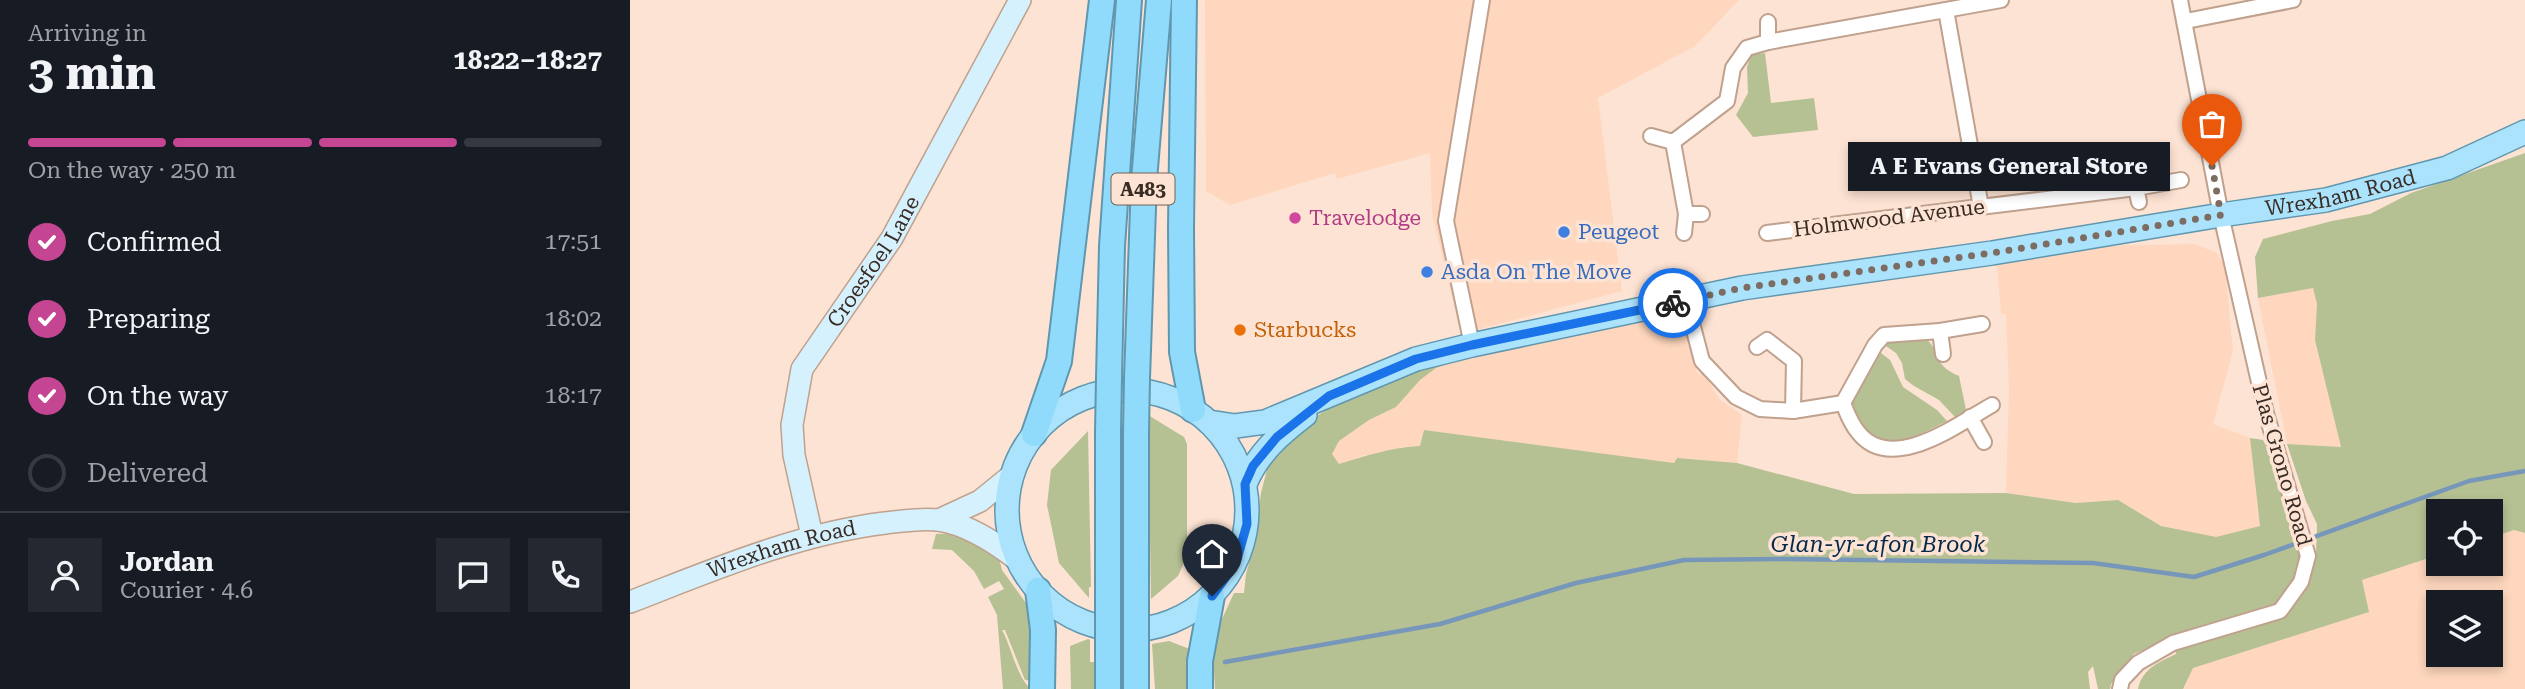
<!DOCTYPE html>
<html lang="en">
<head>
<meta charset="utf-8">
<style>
  :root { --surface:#171b24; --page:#242831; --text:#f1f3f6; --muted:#9ea1a6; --line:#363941; --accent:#c44592 }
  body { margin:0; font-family:"Roboto Serif",serif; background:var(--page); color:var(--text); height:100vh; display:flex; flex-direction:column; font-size:26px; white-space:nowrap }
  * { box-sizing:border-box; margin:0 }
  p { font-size:23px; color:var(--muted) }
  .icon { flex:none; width:38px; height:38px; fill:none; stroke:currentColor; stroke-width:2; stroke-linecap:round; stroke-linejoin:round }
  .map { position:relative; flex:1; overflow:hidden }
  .side { display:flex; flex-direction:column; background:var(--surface); width:630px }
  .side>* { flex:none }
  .tools { position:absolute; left:1796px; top:499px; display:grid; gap:14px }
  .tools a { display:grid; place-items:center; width:77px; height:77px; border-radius:0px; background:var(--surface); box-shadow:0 4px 10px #0003; font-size:35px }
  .pin { position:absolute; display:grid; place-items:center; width:60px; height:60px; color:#fff; margin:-72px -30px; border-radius:50% 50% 50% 0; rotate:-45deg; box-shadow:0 0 7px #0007 }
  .pin .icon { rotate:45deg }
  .courier { position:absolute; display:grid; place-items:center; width:70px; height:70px; margin:-35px; border:5px solid #1a73e8; border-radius:50%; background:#fff; color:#222; box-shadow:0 2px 9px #0007 }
  .bubble { position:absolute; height:49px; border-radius:0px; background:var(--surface); box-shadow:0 4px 10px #0003; font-size:23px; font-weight:700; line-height:49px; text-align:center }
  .summary em { font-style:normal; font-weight:700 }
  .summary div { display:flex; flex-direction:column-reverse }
  .summary { display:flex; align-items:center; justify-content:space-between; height:119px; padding:0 28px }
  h1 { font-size:46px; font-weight:700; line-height:52px }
  .bar { display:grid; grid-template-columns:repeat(4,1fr); gap:10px 7px; align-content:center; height:84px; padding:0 28px }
  .bar i { height:9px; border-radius:5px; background:var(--line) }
  .bar .current { background:var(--accent) }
  .bar p { grid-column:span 4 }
  .line { display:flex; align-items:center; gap:18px; padding:0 28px; border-top:2px solid var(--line) }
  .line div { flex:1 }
  .round { display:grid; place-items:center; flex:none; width:74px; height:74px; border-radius:0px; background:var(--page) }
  ol { padding:0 28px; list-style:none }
  li { display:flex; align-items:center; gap:21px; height:77px }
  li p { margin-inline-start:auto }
  li .icon { padding:7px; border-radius:50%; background:var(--accent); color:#fff; stroke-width:4 }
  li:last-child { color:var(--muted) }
  li i { width:38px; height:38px; border:4px solid var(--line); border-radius:50% }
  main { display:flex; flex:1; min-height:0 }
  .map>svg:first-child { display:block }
  .built { fill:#fed7be; fill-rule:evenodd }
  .green { fill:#b5c093 }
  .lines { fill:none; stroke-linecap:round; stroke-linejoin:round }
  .stream { stroke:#7696ba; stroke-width:4.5 }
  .minor-casing { stroke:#bfa18d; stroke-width:18 }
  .secondary-casing { stroke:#bfa18d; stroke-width:24 }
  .primary-casing { stroke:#6097af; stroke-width:26 }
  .trunk-casing { stroke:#6097af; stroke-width:28 }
  .minor { stroke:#fff; stroke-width:14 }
  .secondary { stroke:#d6f1fe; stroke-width:21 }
  .primary { stroke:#ace3fc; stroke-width:23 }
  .trunk { stroke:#90dafb; stroke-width:24 }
  .trunk-bridge-casing { stroke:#6097af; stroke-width:28; stroke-linecap:butt }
  .trunk-bridge { stroke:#90dafb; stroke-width:24 }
  .done { stroke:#7d6c61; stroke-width:7; stroke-dasharray:0 12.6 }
  .route { stroke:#1a73e8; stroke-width:9 }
  .hotel-dot { fill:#d1479c; stroke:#fde3d3; stroke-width:2.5 }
  .shop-dot { fill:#3f7fe0; stroke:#fde3d3; stroke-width:2.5 }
  .food-dot { fill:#e8710a; stroke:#fde3d3; stroke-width:2.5 }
  .labels { text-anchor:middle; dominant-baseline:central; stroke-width:7; stroke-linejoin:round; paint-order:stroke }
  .shield { fill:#fde3d3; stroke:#736358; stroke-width:2 }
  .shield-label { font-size:19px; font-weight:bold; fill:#382c24 }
  .street-label { font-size:21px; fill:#382c24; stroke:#fde3d3 }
  .hotel-label { font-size:21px; fill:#b23c85; stroke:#fde3d3; text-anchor:start }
  .shop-label { font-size:21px; fill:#366cbe; stroke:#fde3d3; text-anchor:start }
  .food-label { font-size:21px; fill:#c56008; stroke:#fde3d3; text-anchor:start }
  .water-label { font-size:23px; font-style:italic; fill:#052a4c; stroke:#fde3d3 }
</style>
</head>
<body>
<main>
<section class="side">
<div class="summary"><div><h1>3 min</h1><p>Arriving in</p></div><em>18:22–18:27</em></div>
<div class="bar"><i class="current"></i><i class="current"></i><i class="current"></i><i></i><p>On the way · 250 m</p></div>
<ol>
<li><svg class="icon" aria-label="check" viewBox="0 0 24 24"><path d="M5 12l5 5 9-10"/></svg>Confirmed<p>17:51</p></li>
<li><svg class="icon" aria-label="check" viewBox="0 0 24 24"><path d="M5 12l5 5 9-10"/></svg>Preparing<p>18:02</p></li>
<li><svg class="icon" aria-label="check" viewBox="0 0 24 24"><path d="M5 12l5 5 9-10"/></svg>On the way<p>18:17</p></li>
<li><i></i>Delivered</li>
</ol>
<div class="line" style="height:126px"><a class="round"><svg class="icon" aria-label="person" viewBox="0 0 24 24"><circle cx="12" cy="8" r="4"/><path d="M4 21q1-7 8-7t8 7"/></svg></a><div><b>Jordan</b><p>Courier · 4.6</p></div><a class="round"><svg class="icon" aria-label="chat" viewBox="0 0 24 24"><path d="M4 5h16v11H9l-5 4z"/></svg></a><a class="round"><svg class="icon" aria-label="phone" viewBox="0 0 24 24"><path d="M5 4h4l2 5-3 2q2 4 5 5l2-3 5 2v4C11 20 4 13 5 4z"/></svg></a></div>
</section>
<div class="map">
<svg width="1895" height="689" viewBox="0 0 1895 689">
  <rect width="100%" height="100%" fill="#fde3d3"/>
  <g class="built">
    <polygon points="575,0 1109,0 1065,46 968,98 992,291 831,334 802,214 800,153 707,179 705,173 600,205 576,191"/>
    <polygon points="1565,244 1587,253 1595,267 1603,351 1583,424 1620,438 1630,526 1586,538 1531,526 1488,500 1446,503 1376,493 1379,388 1376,314 1371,314 1367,263 1468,246"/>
    <polygon points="1683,288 1687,304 1685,340 1711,447 1657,444 1628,298"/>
    <polygon points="1049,312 1067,373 1075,375 1089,399 1112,415 1107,463 1047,458 1045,464 794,430 790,446 770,447 753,454 735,455 709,464 702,454 709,441 739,420 766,407 790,380 806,368 843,355"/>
    <path d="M 1884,530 L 1895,533 L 1895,689 L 1553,689 L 1563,668 L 1739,612 L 1732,580 L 1808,555 L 1808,564 L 1860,564 L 1860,538 ZM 1808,602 L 1860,602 L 1860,654 L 1808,654 Z"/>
  </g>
  <g class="green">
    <polygon points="1135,53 1141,103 1184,98 1188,130 1123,137 1106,115 1118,93 1117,67 1121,55"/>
    <path d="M 1895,153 L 1895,533 L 1884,530 L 1860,538 L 1860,511 L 1808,511 L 1808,555 L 1732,580 L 1739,612 L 1563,668 L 1553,689 L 1508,689 C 1512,669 1529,662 1546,654 L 1545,636 L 1504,654 L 1481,684 L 1480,689 L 1468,689 L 1463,666 L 1458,672 L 1460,689 L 585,689 L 583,654 L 592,619 L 604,593 L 614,593 L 616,574 L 624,544 L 631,493 L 639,462 L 673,425 L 721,394 L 760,378 L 843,355 L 806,368 L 790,380 L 766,407 L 739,420 L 709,441 L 702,454 L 709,464 C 734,456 764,447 790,446 L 794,430 L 1044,463 L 1047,458 L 1107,463 L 1224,494 L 1376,493 L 1446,503 L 1488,500 L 1531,526 L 1586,537 L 1630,526 L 1620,438 L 1633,440 L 1642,458 L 1669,554 L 1686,556 L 1687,524 L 1676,501 L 1657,444 L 1711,447 L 1685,340 L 1687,304 L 1683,288 L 1628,298 L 1625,257 L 1633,239 L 1702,221 L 1740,214 L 1781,193 Z"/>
    <path d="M 1294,338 C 1311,348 1300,364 1329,376 L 1336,410 L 1325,417 L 1309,400 L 1284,386 L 1275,379 L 1272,363 L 1266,353 L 1253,344 L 1262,340 Z"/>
    <path d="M 1247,350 L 1260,360 L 1273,387 L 1307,410 L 1317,421 C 1292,433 1254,457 1232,426 C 1226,417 1222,412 1223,401 Z"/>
    <polygon points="518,415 554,437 557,444 557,556 548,576 521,599"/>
    <polygon points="458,431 461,587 459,587 459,598 429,563 417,505 421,470"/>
    <path d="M 336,533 L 368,554 L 372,570 L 401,610 L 402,681 L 395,680 L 375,630 L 372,630 C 381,645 388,682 402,689 L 373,689 L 367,615 L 358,597 L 374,589 L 369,581 L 354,589 L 344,571 L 322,550 L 302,549 L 306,534 Z"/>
    <polygon points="458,639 460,640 460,662 464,662 465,689 441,689 440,646"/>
    <polygon points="539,641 562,650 559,689 525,689 522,644"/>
  </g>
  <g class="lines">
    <polyline class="stream" points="595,662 810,624 946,583 1054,560 1154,559 1463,563 1564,577 1634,555 1839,481 1895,471"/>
    <defs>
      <g id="minor">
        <polyline points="1316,10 1351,207"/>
        <polyline points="1556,21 1663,0"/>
        <polyline points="1138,22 1138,42 1371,0"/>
        <polyline points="1021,136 1043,142"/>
        <polyline points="1506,188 1509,202"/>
        <polyline points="1056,214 1072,214"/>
        <polyline points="1054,233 1056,214 1043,142 1097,101 1103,68 1117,48 1138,42"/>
        <polyline points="1137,233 1506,188 1551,180"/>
        <polyline points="1056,300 1072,361 1106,397 1130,409 1163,411 1213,403 1245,345 1254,335 1310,331 1352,324"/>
        <polyline points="1310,331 1313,354"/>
        <polyline points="842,345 816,221 852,0"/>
        <polyline points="1127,347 1137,340 1164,361 1163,411"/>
        <path d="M 1213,403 C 1217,413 1221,424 1228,432 C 1261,475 1328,424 1362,405"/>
        <polyline points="1340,417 1354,442"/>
        <polyline points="1490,689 1492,680 1508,663 1543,643 1650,611 1671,582 1678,556 1636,413 1591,215 1550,0"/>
      </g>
      <g id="secondary">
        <polyline points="309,520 350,501 382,475"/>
        <path id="s1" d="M 182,536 L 164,455 L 162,425 L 172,369 L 262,238 L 390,0"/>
        <path id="s2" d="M 0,602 C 83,570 166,534 255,523 C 272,521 291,518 308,520 C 338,524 366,543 389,561"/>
      </g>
      <g id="primary">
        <circle cx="497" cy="510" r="120"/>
        <path id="s3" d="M 579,422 L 605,426 L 635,422 L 786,359 L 842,345 L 1112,288 L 1362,253 L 1591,215 L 1696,200 L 1817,168 L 1895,132"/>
        <path d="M 615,484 C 628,453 649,435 675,415"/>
      </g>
      <g id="trunk">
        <polyline points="554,0 551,228 552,352 563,410"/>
        <polyline points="479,378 482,246 499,0"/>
        <polyline points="507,378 514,180 529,0"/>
        <polyline points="404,434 429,361 472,0"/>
        <polyline points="408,590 413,630 412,689"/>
        <polyline points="478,602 478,432"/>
        <polyline points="506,603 506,432"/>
        <polyline points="478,650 478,689"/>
        <polyline points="506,650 506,689"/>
        <polyline points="570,689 570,661 582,596"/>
      </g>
    </defs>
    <use href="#minor" class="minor-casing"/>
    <use href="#secondary" class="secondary-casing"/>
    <use href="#primary" class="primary-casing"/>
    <use href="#trunk" class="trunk-casing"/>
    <use href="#minor" class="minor"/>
    <use href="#secondary" class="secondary"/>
    <use href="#primary" class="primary"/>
    <use href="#trunk" class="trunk"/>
    <defs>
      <g id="trunk-bridge">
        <polyline points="478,432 479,378"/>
        <polyline points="506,432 507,378"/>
        <polyline points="478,650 478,602"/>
        <polyline points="506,650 506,603"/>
      </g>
    </defs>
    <use href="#trunk-bridge" class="trunk-bridge-casing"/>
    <use href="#trunk-bridge" class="trunk-bridge"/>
  </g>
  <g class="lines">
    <polyline class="done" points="1043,303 1112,288 1362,253 1591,215 1582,166"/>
    <polyline class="route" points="582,596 606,563 617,524 615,484 623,466 647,437 699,396 786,359 842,345 1043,303"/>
  </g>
  <circle class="hotel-dot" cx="665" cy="218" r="7"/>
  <g class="shop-dot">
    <circle cx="934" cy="232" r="7"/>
    <circle cx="797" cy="272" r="7"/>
  </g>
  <circle class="food-dot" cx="610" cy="330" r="7"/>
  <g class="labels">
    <rect class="shield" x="481.5" y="173.5" width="63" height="31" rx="5"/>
    <g class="shield-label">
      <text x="513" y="189">A483</text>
    </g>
    <g class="street-label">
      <text stroke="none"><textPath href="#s3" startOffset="1160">Wrexham Road</textPath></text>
      <text transform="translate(1259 218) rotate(-7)">Holmwood Avenue</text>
      <text stroke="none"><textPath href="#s1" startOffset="299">Croesfoel Lane</textPath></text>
      <text transform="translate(1652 465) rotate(74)">Plas Grono Road</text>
      <text stroke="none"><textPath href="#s2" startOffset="161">Wrexham Road</textPath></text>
    </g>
    <g class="hotel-label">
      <text x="679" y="218">Travelodge</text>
    </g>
    <g class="shop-label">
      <text x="948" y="232">Peugeot</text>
      <text x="811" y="272">Asda On The Move</text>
    </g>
    <g class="food-label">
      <text x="624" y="330">Starbucks</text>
    </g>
    <g class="water-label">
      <text x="1248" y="544">Glan-yr-afon Brook</text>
    </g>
  </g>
</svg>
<div class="tools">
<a><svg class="icon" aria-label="locate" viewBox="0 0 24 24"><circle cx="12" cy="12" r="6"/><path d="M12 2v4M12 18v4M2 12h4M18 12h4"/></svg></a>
<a><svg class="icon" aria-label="layers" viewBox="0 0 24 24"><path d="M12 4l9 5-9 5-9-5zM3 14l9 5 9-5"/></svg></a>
</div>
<div class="pin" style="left:1582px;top:166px;background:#ea580c"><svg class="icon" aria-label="bag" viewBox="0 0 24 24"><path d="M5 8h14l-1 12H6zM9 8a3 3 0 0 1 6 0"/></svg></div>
<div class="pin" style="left:582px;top:596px;background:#1f2937"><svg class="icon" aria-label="home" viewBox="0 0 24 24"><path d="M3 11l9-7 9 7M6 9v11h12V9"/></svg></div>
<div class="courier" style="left:1043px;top:303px"><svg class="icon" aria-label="bike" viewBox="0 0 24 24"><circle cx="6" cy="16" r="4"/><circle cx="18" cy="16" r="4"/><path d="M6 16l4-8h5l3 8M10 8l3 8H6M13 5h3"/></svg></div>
<div class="bubble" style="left:1218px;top:142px;width:322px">A E Evans General Store</div>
</div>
</main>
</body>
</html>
